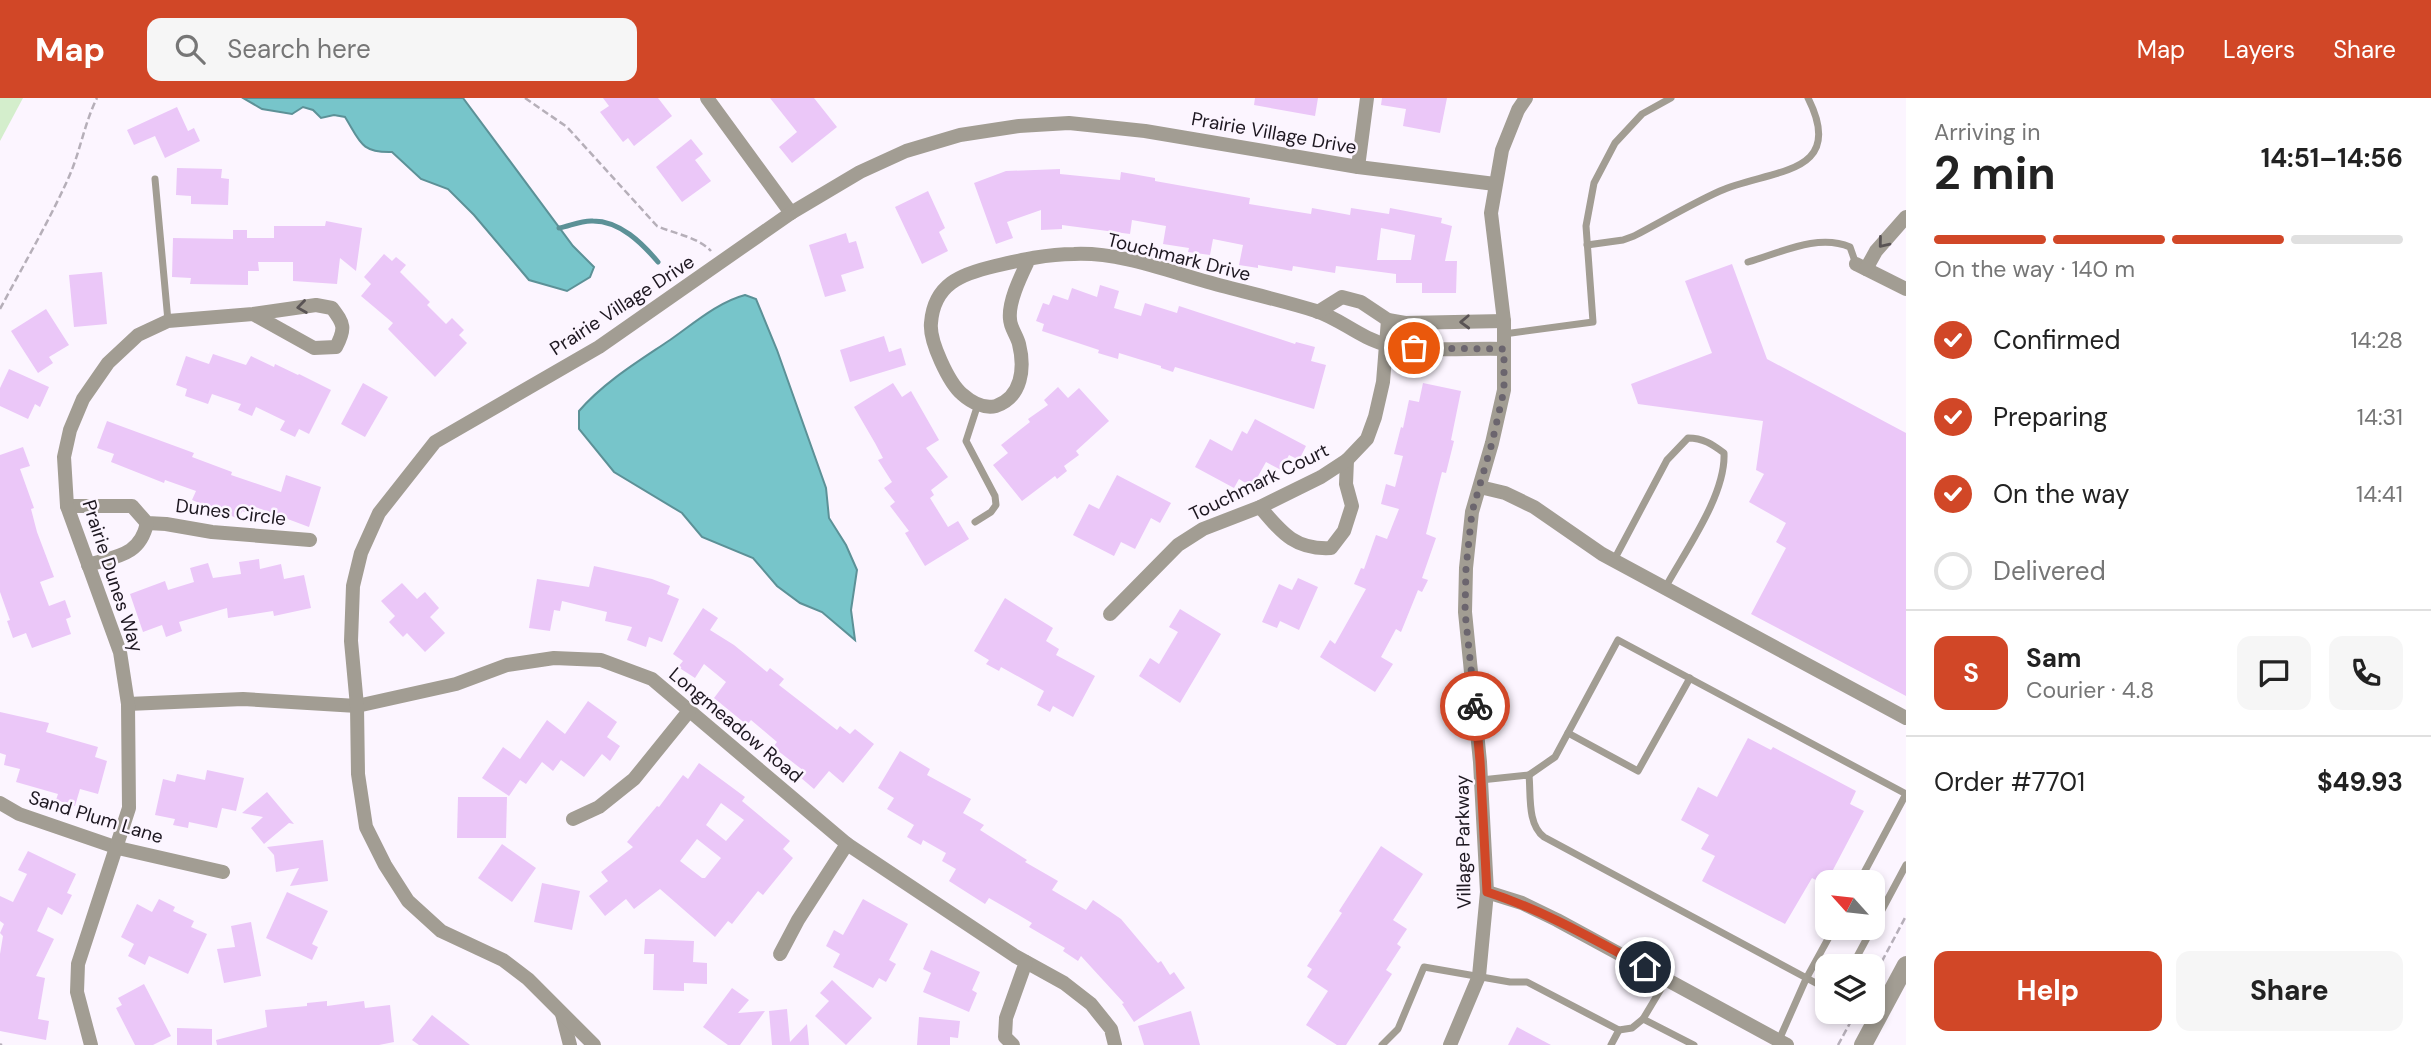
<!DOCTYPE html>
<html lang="en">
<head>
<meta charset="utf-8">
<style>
  :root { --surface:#fff; --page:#f6f6f6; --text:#222; --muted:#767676; --line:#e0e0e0; --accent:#d14727 }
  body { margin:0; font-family:"DM Sans",sans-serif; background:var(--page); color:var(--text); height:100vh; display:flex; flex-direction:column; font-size:26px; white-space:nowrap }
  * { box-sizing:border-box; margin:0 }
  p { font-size:23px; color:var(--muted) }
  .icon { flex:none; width:38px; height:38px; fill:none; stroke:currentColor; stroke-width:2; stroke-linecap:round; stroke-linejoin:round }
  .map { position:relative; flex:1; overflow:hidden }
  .drawer { display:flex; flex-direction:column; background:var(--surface); width:525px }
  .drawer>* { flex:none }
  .needle { width:46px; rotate:297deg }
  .tools { position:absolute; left:1815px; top:772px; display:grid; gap:14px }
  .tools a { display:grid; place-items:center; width:70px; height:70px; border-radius:14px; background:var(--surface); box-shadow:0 4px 10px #0003; font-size:35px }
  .pin { position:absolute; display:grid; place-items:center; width:60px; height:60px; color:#fff; margin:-30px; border:4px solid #fff; border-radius:50%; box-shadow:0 2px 7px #0007 }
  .courier { position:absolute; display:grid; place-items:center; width:70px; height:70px; margin:-35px; border:5px solid #d14727; border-radius:50%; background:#fff; color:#222; box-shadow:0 2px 9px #0007 }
  .summary em { font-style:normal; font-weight:700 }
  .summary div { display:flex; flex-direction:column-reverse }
  .summary { display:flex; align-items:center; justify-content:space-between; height:119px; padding:0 28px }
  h1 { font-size:46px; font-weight:700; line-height:52px }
  .bar { display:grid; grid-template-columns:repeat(4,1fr); gap:10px 7px; align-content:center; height:84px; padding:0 28px }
  .bar i { height:9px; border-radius:5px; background:var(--line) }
  .bar .selected { background:var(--accent) }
  .bar p { grid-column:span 4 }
  .line { display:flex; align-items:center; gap:18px; padding:0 28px; border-top:2px solid var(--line) }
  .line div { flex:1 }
  .round { display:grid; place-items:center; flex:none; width:74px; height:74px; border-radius:14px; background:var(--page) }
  ol { padding:0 28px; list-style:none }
  li { display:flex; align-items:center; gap:21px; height:77px }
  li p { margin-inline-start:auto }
  li .icon { padding:7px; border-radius:50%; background:var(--accent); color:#fff; stroke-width:4 }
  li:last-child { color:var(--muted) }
  li i { width:38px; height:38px; border:4px solid var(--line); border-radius:50% }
  .action { display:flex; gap:14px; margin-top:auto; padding:14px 28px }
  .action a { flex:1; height:80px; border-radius:14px; background:var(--accent); color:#fff; font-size:28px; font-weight:700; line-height:80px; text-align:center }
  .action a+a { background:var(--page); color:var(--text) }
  header { display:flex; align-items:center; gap:42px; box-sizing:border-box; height:98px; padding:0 35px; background:var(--accent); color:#fff }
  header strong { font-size:33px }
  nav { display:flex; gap:38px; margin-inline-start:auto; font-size:24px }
  .search { width:490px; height:63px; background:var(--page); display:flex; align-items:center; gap:18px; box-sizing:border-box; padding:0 24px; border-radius:14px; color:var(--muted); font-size:26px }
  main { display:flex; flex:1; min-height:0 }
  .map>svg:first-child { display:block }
  .green { fill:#d4eecc }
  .water { fill:#77c5ca; stroke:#5c9197; stroke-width:2 }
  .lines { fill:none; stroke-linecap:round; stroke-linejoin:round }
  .stream { stroke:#5c9197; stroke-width:5 }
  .building { fill:#ebc7f8; fill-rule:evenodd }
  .path { stroke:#b6afb9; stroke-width:2.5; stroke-dasharray:7 3.5; stroke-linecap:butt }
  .service { stroke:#a29d93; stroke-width:7 }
  .minor { stroke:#a29d93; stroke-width:14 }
  .tertiary { stroke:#a29d93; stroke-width:18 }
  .oneway { stroke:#595354 }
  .done { stroke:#6b656e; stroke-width:7; stroke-dasharray:0 12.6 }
  .route { stroke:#d14727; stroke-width:9 }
  .labels { text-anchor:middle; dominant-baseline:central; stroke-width:5; stroke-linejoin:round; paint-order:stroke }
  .street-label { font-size:19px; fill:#1d1720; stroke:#fcf5ff }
</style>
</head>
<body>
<header>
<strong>Map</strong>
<div class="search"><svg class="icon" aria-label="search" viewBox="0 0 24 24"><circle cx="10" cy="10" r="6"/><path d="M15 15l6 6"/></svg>Search here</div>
<nav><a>Map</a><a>Layers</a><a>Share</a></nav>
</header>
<main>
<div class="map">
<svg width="1906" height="947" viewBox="0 0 1906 947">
  <rect width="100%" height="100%" fill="#fcf5ff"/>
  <polygon class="green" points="0,0 23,0 0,43"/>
  <g class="water">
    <path d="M 243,0 L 463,0 L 573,148 L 594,169 L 590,179 L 567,193 L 529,182 L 474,117 L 448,91 L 421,81 L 392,54 C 360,55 360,43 345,19 L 334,17 L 321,20 L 313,12 L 303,9 L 292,16 L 262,11 Z"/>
    <path d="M 745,197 L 756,201 L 777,252 L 826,390 L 829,420 L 846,447 L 857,472 L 851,512 L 855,542 L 822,514 L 800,505 L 777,488 L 753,460 L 702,439 L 682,415 L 614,374 L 579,331 L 579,313 C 604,284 639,263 670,242 C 693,226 718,204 745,197 Z"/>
  </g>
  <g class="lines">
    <path class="stream" d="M 559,130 C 570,128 582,122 593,123 C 620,123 642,145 658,164"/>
  </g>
  <g class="building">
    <polygon points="603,0 658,0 672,18 634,48 628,40 623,44 600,14 609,8"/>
    <polygon points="770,0 814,0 837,29 792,65 779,49 797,34"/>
    <polygon points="1255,0 1318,0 1315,18 1254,7"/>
    <polygon points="1382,0 1447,0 1440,35 1403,28 1406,11 1381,7"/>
    <polygon points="177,9 188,33 194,30 200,43 165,60 155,38 134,47 127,32"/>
    <polygon points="691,41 703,56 695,62 711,83 682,104 656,69"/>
    <polygon points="177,70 222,71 221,80 229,81 228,107 191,106 191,98 176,97"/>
    <path d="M 1060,71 L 1060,76 L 1120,82 L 1121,74 L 1155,80 L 1155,83 L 1250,100 L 1249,106 L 1311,116 L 1312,110 L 1350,117 L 1351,110 L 1389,116 L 1390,110 L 1442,120 L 1441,125 L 1452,128 L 1445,163 L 1457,163 L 1456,195 L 1422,195 L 1422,185 L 1396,185 L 1396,176 L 1336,168 L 1335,175 L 1293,168 L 1292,173 L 1258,167 L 1258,170 L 1239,167 L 1243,147 L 1213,141 L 1210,157 L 1188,154 L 1189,150 L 1163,146 L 1166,128 L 1132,122 L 1130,136 L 1062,127 L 1062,131 L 1041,132 L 1041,112 L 1007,124 L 1013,140 L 996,146 L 974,85 L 1006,73 ZM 1381,130 L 1415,137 L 1411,162 L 1377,162 Z"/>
    <polygon points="928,93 945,130 939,134 948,153 922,166 895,109"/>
    <polygon points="326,123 362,130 356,173 340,160 337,186 293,183 293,164 258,164 259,173 248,173 248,187 190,186 191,180 172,179 173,140 233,141 233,132 247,132 247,140 274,140 274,128 325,128"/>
    <polygon points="846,135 849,145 856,143 864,170 841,177 846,193 825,199 809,147"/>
    <polygon points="384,156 392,163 396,159 406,167 400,174 430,204 427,207 446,226 452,220 464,232 459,237 467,245 435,279 388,231 393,225 361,198 371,186 364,179"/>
    <polygon points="1732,166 1767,261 1906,335 1906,598 1751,516 1786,450 1776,444 1786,425 1749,404 1764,376 1756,372 1763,323 1638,306 1631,286 1712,255 1685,183"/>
    <polygon points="102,174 107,226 74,229 69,177"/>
    <polygon points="1100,187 1119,193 1114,210 1141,218 1145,205 1177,215 1179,208 1295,246 1296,244 1315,249 1311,263 1326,267 1314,311 1175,269 1173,274 1161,270 1161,268 1119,255 1118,261 1098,255 1099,252 1042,233 1044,226 1036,223 1043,205 1049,207 1053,197 1068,202 1072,190 1097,199"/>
    <polygon points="46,211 69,247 49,259 53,265 38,275 11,233"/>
    <polygon points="884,238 889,254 901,250 906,267 850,284 840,252"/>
    <polygon points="213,256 246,267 251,258 274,269 275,266 298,277 299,276 331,292 309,336 299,331 295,339 280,332 285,323 256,309 252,318 238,312 241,306 212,296 208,306 185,298 187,291 176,287 186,258 209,266"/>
    <polygon points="9,271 49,289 40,309 35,306 28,321 0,308 0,290"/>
    <polygon points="363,285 388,299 365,339 341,326"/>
    <polygon points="893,285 902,299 911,293 939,342 926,350 948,379 931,392 934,397 930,400 948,429 958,423 969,441 925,468 905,435 909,433 890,408 895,404 884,390 892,384 878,362 883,360 875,345 854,309"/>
    <polygon points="1423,285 1461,293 1451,342 1454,343 1446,375 1442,374 1426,436 1436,440 1422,480 1428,482 1422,494 1418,492 1401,534 1396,531 1381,559 1393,566 1375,594 1320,559 1330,542 1335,546 1366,491 1354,486 1361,470 1364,471 1376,437 1387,441 1399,411 1381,406 1386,386 1395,389 1403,358 1394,356 1401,329 1403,330 1409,302 1419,304"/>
    <polygon points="1058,289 1068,300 1079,290 1109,323 1076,353 1079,357 1064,368 1067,373 1057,381 1055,378 1022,403 993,367 1008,355 1001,347 1030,324 1028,321 1048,307 1044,302"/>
    <polygon points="1255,321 1306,348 1299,362 1289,357 1281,372 1266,364 1252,389 1239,381 1234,390 1195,369 1210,341 1232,353 1242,333 1247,336"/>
    <polygon points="107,323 194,355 192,359 232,374 231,377 281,394 286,377 321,389 309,429 253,408 250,416 242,413 239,421 192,402 196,393 165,382 164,385 111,364 114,356 97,350"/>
    <polygon points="23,349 30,368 20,371 34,410 31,411 37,434 54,479 40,484 49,508 65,502 71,519 66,521 71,536 32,550 26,535 13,540 7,523 10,522 0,494 0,357"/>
    <polygon points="1117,377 1171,405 1160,425 1151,420 1135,451 1121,444 1114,458 1073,437 1089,406 1099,411"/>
    <polygon points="259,461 260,471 281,466 284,481 304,477 311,510 274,518 273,513 228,520 227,510 179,524 182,533 166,539 162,527 143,534 130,496 165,483 168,492 194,484 190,470 208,465 213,480 241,476 239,464"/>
    <polygon points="594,468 652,481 670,488 667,496 679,501 662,544 649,539 646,549 627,542 632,529 605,523 607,514 562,503 560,513 554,512 550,533 529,530 537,481 589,489"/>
    <polygon points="1298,480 1318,489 1299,532 1280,523 1277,530 1262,524 1279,486 1292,492"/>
    <polygon points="402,485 417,501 425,494 439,510 430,519 445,535 425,554 407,535 403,539 389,524 395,518 381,503"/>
    <polygon points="1005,500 1053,530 1046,543 1059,551 1056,557 1095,578 1073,619 1053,608 1050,614 1037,607 1044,593 1001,569 999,573 986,566 989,562 974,553"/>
    <polygon points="703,510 718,520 710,532 734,547 767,574 770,570 784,581 779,587 837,632 840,628 850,636 855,631 874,646 843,685 829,673 814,691 800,679 804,673 773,649 777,644 751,622 747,627 714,600 726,584 704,566 695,580 678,569 683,563 673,556"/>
    <polygon points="1180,511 1221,536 1180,605 1139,578 1150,560 1159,566 1178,534 1169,529"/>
    <polygon points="588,603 617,624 607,639 620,648 610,663 602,656 584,679 561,662 553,673 542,664 526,686 520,682 509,698 482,680 503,649 520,661 547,622 565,636"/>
    <polygon points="0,614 49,625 46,634 98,649 95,659 107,663 98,696 80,691 75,708 56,702 58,696 16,684 20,671 4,667 6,657 0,655"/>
    <polygon points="1748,640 1771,652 1773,649 1856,693 1850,706 1864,713 1825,787 1812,780 1785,826 1702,783 1715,758 1701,751 1709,737 1681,722 1698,689 1717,699"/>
    <polygon points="900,653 930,671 927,677 971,701 963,715 984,727 980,732 1027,762 1025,764 1058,783 1052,792 1086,812 1093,802 1121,821 1158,865 1161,863 1170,877 1174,874 1185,890 1134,924 1122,906 1124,905 1081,858 1078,863 1063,853 1065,850 1029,829 1032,825 1003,808 989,800 985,806 949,783 956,771 942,763 946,755 923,742 921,747 907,739 914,727 887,711 894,700 878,690"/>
    <path d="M 699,665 L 745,699 L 742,703 L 790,743 L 783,751 L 793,760 L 763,797 L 758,793 L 732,826 L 728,823 L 715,839 L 660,791 L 634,811 L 626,801 L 605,818 L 589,798 L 608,783 L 601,774 L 633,749 L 627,744 L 657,708 L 659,709 L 683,677 L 688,681 ZM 721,705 L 744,722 L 726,743 L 706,727 ZM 697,741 L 721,760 L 705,780 L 702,780 L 680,763 Z"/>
    <polygon points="207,672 244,680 236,713 222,710 217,730 189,724 188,730 173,727 175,721 155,717 163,681 175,684 177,676 205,682"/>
    <polygon points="267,694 294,726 289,725 264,746 251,730 263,719 242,715"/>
    <polygon points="458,699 507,699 506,740 457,740"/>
    <polygon points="323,742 328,783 290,788 299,770 276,774 274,757 267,749"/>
    <polygon points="502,746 536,770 512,804 478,780"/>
    <polygon points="1381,748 1423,776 1393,822 1407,831 1397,846 1401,849 1386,872 1392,876 1346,947 1337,947 1306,927 1328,893 1307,879 1312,871 1307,868 1342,815 1339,813"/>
    <polygon points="28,753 76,776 67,795 72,797 62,817 48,809 37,833 54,841 36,878 45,880 38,921 49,923 46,942 0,933 0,856 3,838 0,835 4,826 0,823 0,798 13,804 27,776 18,772"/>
    <polygon points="542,785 580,793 572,832 534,824"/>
    <polygon points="287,794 328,813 312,846 318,849 312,862 266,840"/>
    <polygon points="159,801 175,809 173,813 194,823 191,829 207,836 188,876 149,858 145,867 128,858 134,846 121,839 137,806 152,814"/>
    <polygon points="863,801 908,826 889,862 896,866 886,884 879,880 873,890 833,869 840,856 826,848 834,832 843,837"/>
    <polygon points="251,824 261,878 224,885 217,851 235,849 231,828"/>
    <polygon points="645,841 694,843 693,864 707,865 707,886 684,885 684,893 653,892 654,856 644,856"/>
    <polygon points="931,852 980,874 972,892 977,895 969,914 923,894 931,875 923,871"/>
    <polygon points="832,882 872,920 846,947 815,918 829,903 820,895"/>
    <polygon points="144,886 171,938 153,947 135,947 116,910 122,907 118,900"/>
    <polygon points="732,890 749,902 738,915 765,913 740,947 728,947 703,929"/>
    <polygon points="327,903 327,908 364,903 365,910 390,907 394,944 379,947 217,947 216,942 267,929 265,912 307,908 307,905"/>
    <polygon points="787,911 790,944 807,926 809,947 772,947 769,913"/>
    <polygon points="1191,913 1200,947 1144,947 1138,928"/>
    <polygon points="432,917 470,947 419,947 412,942"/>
    <polygon points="919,919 960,923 958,940 950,939 950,947 917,947"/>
    <polygon points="1517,929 1551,947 1508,947"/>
    <polygon points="177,930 212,931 212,947 177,947"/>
  </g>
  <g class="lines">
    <g class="path">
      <path d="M 525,0 L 567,29 L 657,128 C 675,136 698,139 711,153"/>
      <path d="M 0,211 C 23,168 48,125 68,81 C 80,55 84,26 97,0"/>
      <polyline points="1872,882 1906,818"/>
      <polyline points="0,946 2,947"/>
      <polyline points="1838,947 1856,914"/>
    </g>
    <g class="service">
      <polyline points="155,81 168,223"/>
      <path d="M 1587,147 L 1623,142 L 1634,138 C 1663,123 1691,106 1720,93 C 1768,71 1848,79 1808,0"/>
      <path d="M 1748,164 C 1780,155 1818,135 1850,149 L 1856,166"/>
      <polyline points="1504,236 1593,224 1586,128 1594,85 1615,45 1642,16 1671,0"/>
      <polyline points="975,424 991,414 996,407 995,398 966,343 978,306"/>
      <path d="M 1614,462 L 1667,362 L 1688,340 C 1703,340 1712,346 1724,355 C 1726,397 1685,453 1665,490"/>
      <polyline points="1568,635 1638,673 1690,580"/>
      <polyline points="1529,677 1555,659 1618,542 1906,696"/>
      <path d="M 1481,682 L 1529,677 C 1531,697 1527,726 1544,739 L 1827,891"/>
      <polyline points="1859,784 1906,696"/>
      <polyline points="1852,868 1906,767"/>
      <polyline points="1643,921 1667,881"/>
      <polyline points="1779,942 1806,881 1834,830"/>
      <polyline points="1382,947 1398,931 1424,869 1510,884 1527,884 1619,932 1632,930 1643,921 1694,947"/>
      <polyline points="1611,947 1619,932"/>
    </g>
    <g class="minor">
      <polyline points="707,0 791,115"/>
      <polyline points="1358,69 1367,0"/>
      <path d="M 1029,161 C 1022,176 1008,203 1010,221 C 1010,229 1017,238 1019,246 C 1025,270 1022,299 996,308 C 984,311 971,304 962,296 C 949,285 929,243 931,225 C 934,186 961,176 995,168 C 1021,162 1047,156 1074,156 C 1119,154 1165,172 1208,184 C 1244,194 1281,202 1316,213 C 1341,221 1361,241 1388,247 C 1425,254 1466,250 1504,251"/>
      <polyline points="1856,166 1906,191"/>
      <polyline points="1866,171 1876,153 1906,119"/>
      <polyline points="1318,214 1342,199 1361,204 1388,222 1405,225 1504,223"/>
      <polyline points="1480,389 1505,395 1534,409 1602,456 1906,620"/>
      <polyline points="67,408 132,408 147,425 166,426 212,434 310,442"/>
      <path d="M 1260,409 C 1282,435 1295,452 1331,450 L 1344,433 L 1352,408 L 1346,386 L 1347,362"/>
      <path d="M 88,467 C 116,458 140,458 147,425"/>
      <polyline points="1110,516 1178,447 1203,431 1260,409 1321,379 1347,362 1367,341 1375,319 1383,284 1388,222"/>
      <polyline points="128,606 243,601 357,608 456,586 507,567 554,560 601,562 652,581 847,746 1015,858 1064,885 1091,906 1111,931 1115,947"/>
      <polyline points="0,705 19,716 118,750 223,774"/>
      <polyline points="573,721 599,709 634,681 689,613"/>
      <polyline points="1487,794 1522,805 1557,822 1787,947"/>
      <polyline points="780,856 798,822 847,746"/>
      <polyline points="562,916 570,947"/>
      <path d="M 91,947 L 77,894 L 78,866 L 129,710 L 128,606 L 120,554 L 67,408 L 64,359 L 70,332 L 83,301 L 108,265 L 138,237 L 168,223 L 253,216 L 316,207 L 332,210 C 344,226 346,230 336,249 L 314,250 L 253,216"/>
      <polyline points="594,947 528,881 503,862 441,833 408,803 385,767 366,729 358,676 357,608 351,543 353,488 361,455 379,415 435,344 599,249 791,115 860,74 906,53 960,37 1019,28 1069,25 1145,33 1358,69 1495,86"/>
      <polyline points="1013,947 1005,939 1006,920 1026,864"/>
      <polyline points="1450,947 1479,878 1487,794 1480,664 1465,514 1466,470 1472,414 1492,345 1504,292 1504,223 1491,115 1502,52 1518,12 1526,0"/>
    </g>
    <polyline class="tertiary" points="1863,947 1906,867"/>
  </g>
  <defs><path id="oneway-chevron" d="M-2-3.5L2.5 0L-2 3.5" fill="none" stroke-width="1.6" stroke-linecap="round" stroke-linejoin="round" transform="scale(1.75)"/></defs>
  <g class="oneway">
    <use href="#oneway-chevron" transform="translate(1883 145) rotate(129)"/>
    <use href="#oneway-chevron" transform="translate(302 209) rotate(172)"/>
    <use href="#oneway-chevron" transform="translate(1465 224) rotate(178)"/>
  </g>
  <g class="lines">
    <polyline class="done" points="1414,250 1504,251 1504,292 1492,345 1472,414 1466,470 1465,514 1475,608"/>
    <path class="route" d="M 1475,608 L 1480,663 L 1487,794 C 1543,812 1593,841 1645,869"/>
  </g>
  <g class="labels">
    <g class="street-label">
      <text transform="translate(1274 35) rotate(10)">Prairie Village Drive</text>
      <text transform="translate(1179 159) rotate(14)">Touchmark Drive</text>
      <text transform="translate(622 207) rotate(-33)">Prairie Village Drive</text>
      <text transform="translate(1259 384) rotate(-26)">Touchmark Court</text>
      <text transform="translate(231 414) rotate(7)">Dunes Circle</text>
      <text transform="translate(113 478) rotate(72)">Prairie Dunes Way</text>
      <text transform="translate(736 627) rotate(40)">Longmeadow Road</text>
      <text transform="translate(96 719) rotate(17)">Sand Plum Lane</text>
      <text transform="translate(1463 744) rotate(-91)">Village Parkway</text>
    </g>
  </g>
</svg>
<div class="tools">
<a><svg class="needle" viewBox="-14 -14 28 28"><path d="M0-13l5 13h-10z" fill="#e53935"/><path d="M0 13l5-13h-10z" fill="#767676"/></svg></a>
<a><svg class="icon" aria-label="layers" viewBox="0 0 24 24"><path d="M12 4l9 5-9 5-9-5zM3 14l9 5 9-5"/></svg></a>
</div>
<div class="pin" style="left:1414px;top:250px;background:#ea580c"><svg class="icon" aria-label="bag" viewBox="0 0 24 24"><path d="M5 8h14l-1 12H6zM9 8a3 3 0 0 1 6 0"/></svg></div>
<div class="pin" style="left:1645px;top:869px;background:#1f2937"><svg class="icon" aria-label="home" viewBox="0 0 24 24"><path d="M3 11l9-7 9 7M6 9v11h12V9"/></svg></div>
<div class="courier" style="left:1475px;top:608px"><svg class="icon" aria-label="bike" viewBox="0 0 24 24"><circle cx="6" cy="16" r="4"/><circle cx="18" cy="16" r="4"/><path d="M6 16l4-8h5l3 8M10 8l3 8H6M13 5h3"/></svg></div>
</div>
<section class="drawer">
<div class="summary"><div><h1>2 min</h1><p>Arriving in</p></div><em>14:51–14:56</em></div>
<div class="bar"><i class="selected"></i><i class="selected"></i><i class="selected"></i><i></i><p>On the way · 140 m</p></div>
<ol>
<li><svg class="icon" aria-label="check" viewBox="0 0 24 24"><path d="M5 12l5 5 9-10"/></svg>Confirmed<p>14:28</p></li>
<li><svg class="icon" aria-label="check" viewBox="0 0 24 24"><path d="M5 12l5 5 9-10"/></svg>Preparing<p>14:31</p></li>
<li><svg class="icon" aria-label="check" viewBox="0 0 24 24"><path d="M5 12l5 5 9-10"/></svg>On the way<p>14:41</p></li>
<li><i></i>Delivered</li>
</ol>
<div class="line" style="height:126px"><b class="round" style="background:var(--accent);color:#fff">S</b><div><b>Sam</b><p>Courier · 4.8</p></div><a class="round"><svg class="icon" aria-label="chat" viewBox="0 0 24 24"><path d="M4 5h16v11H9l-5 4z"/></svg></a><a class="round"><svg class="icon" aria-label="phone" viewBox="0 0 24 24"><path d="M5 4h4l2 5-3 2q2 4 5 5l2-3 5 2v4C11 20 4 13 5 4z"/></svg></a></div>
<div class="line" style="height:91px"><div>Order #7701</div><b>$49.93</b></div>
<div class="action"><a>Help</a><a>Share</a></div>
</section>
</main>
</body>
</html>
